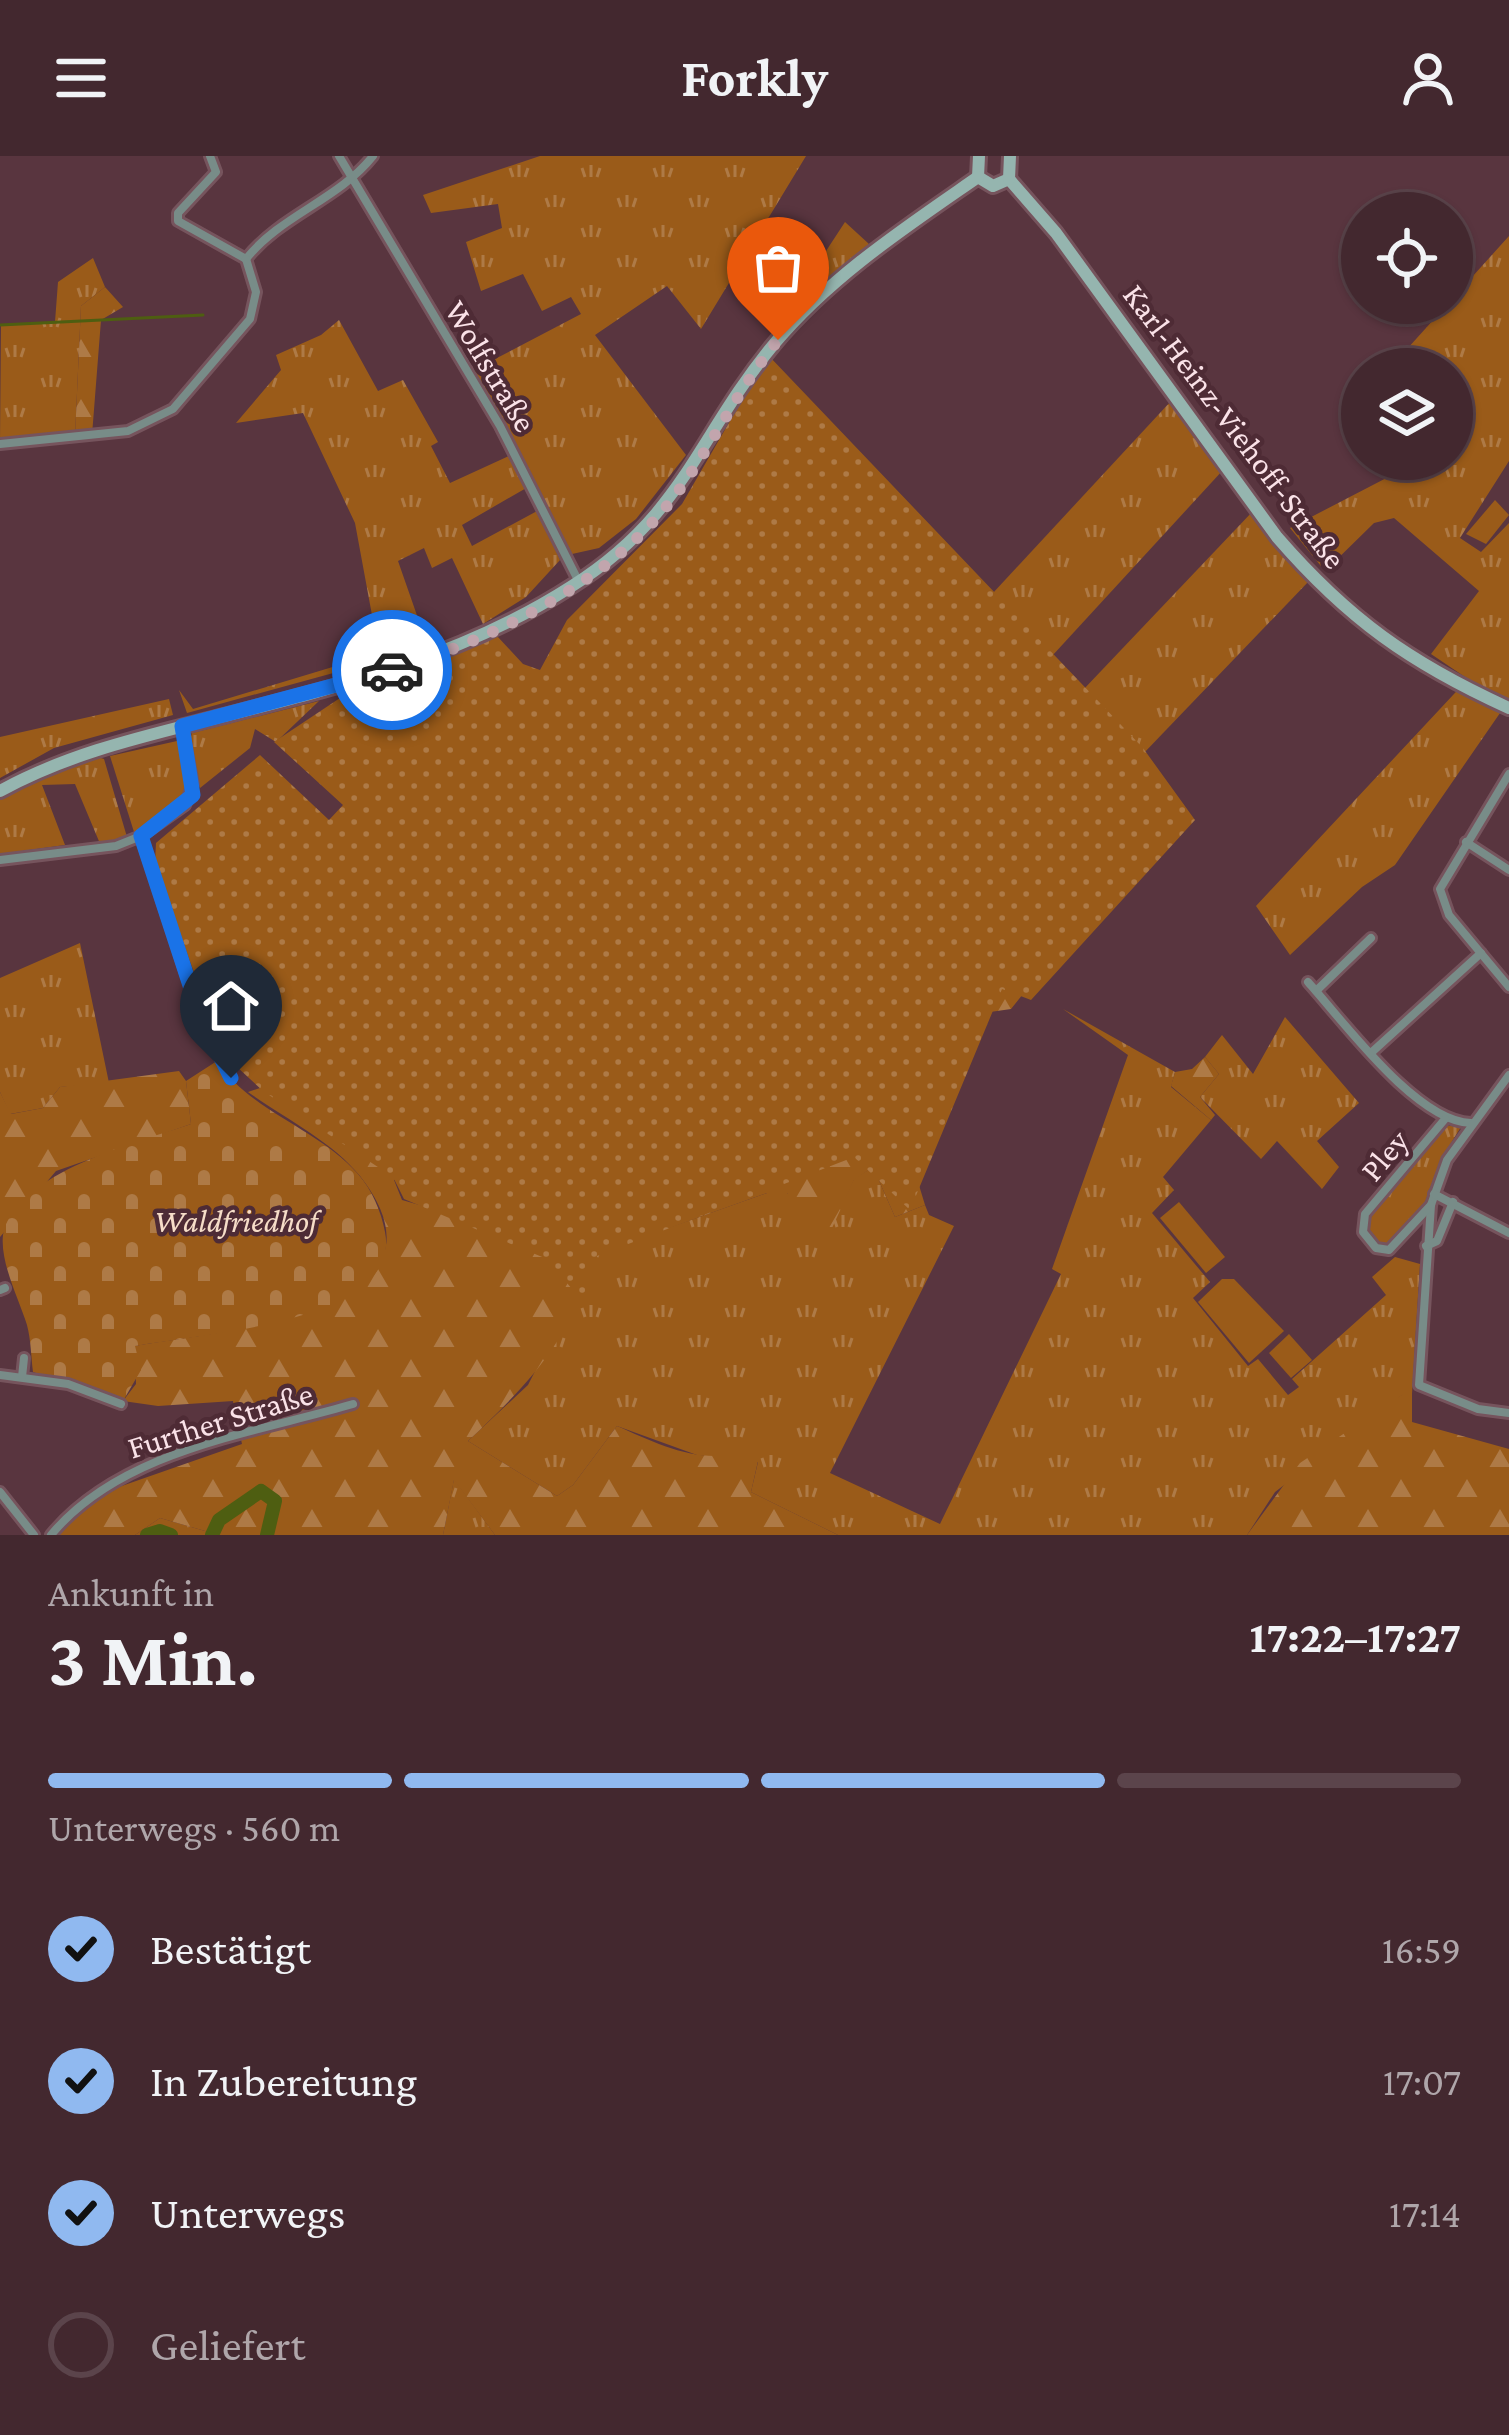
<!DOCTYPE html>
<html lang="de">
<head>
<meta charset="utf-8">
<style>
  :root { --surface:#43282f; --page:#4a3037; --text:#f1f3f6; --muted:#afa6aa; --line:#5b444b; --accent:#90b9f0 }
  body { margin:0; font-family:"Crimson Pro",serif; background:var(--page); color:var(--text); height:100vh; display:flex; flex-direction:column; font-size:45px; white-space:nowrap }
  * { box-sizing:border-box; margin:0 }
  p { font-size:39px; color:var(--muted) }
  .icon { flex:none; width:66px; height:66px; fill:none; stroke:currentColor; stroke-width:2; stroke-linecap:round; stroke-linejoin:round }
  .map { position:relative; height:1379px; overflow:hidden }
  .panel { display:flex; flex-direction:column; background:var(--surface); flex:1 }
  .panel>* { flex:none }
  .fabs { position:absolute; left:1341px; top:36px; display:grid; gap:24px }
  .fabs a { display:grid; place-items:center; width:132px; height:132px; border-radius:50%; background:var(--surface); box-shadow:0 3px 9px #0004,0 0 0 3px var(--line); font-size:60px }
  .pin { position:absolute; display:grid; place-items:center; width:102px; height:102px; color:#fff; margin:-123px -51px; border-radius:50% 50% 50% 0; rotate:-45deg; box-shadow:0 0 12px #0007 }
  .pin .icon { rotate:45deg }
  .courier { position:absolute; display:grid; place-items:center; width:120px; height:120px; margin:-60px; border:9px solid #1a73e8; border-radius:50%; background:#fff; color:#222; box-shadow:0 3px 15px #0007 }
  .summary em { font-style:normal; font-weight:700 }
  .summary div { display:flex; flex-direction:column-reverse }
  .summary { display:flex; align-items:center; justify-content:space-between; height:204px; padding:0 48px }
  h1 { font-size:78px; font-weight:700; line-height:90px }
  .bar { display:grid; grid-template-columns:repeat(4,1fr); gap:18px 12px; align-content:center; height:144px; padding:0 48px }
  .bar i { height:15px; border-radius:9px; background:var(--line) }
  .bar .on { background:var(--accent) }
  .bar p { grid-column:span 4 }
  ol { padding:0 48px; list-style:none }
  li { display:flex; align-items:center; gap:36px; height:132px }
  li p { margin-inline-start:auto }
  li .icon { padding:12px; border-radius:50%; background:var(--accent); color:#111; stroke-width:4 }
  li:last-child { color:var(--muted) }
  li i { width:66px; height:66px; border:6px solid var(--line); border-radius:50% }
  header { display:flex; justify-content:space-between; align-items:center; height:156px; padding:0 48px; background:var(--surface); font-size:54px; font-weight:700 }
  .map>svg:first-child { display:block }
  .grass { fill:url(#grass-tufts) }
  .forest { fill:url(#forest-firs); fill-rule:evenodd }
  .cemetery { fill:url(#cemetery-stones) }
  .park { fill:url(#park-dots) }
  .pitch { fill:#9a5b19 }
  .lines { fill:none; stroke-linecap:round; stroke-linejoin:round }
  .stream { stroke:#4e5e11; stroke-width:3 }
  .river { stroke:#4e5e11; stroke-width:14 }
  .street-casing { stroke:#76545d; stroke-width:14 }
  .secondary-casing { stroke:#76545d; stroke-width:18 }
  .street { stroke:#788c88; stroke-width:8 }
  .secondary { stroke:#95b5af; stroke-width:12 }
  .done { stroke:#c2a5ad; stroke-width:12; stroke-dasharray:0 21.6 }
  .route { stroke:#1a73e8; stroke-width:15 }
  .labels { text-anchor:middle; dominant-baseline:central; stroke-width:9; stroke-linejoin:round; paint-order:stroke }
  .street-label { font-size:33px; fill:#fae2e8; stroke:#4e2b35 }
  .park-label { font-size:33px; font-style:italic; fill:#f6ddc8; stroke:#4e2b35 }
</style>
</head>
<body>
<header><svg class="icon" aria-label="menu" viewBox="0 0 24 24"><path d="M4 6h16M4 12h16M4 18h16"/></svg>Forkly<svg class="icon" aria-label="person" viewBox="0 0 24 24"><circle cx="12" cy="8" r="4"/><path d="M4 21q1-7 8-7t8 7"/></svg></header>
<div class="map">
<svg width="1509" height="1379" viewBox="0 0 1509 1379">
  <defs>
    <pattern id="grass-tufts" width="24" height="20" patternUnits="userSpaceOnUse" patternTransform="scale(3)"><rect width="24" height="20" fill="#9a5b19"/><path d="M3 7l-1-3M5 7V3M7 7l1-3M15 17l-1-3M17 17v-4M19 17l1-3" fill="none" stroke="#ae7a46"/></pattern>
    <pattern id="forest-firs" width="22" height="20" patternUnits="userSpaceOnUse" patternTransform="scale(3)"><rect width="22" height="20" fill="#9a5b19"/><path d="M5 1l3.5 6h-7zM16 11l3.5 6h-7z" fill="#ae7a46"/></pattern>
    <pattern id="cemetery-stones" width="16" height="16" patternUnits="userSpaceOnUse" patternTransform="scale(3)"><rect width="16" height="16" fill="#9a5b19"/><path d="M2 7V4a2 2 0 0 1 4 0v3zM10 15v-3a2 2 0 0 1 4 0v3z" fill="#ae7a46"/></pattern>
    <pattern id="park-dots" width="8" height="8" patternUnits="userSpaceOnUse" patternTransform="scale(3)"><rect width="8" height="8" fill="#9a5b19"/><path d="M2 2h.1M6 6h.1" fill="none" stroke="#ae7a46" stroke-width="1.8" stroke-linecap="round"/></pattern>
  </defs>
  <rect width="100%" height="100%" fill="#59353f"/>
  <g class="grass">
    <polygon points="540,0 806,0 701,173 667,130 595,179 686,299 636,363 599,392 572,398 472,215 581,158 571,141 542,155 523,118 481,135 466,86 502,72 498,48 431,57 423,39"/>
    <polygon points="845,66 869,88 803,146 764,190"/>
    <polygon points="1509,80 1509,305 1460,382 1481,396 1509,367 1509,544 1395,709 1362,731 1290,799 1256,750 1468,523 1431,498 1479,435 1394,362 1374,367 1325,415 1290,372 1423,303 1452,303 1452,288 1462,282 1452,274 1452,213 1389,213"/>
    <polygon points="93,102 105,131 81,150 75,280 0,285 1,170 55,166 58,126"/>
    <polygon points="339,164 378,235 403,224 438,286 431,290 450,327 511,299 528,331 462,369 472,390 539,354 560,404 526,441 483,468 452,402 432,412 424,392 398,405 428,491 187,557 179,534 193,553 379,497 355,367 303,257 236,267 281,214 276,199 321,179"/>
    <polygon points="1172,244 1223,314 1052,500 993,437"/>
    <polygon points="1254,354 1309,425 1142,599 1083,534"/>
    <polygon points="169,543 173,559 54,592 0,622 0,581"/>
    <polygon points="319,545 276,586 255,573 250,592 200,632 189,587 192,577"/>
    <polygon points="177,585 183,592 188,638 135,679 110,600"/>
    <polygon points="98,601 104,603 127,681 101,690 75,628 42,629 65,689 0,698 0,640"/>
    <polygon points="80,787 109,927 60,931 43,952 10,958 0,936 0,822"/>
    <polygon points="1063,853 1175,916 1171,931 1211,964 1163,1021 1174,1034 1152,1057 1210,1126 1193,1142 1248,1210 1258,1203 1288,1239 1299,1231 1292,1223 1386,1139 1372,1121 1395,1101 1420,1108 1412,1238 1402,1239 1275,1336 1247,1379 838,1379 751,1336 758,1306 697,1299 617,1270 573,1329 557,1340 468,1285 528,1229 595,1098 767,1037 787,1037 826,1082 854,1023 873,1011 895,1061 925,1049 929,1059 954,1070 830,1317 940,1368 1061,1118 1052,1113 1128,899"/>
    <polygon points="1285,861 1359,947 1317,985 1339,1011 1322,1033 1277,985 1261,1003 1200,941 1219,918 1205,901 1222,879 1253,918"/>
    <polygon points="1443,969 1461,971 1441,1003 1424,1049 1391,1088 1376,1088 1366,1076 1369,1059"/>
    <polygon points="454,1323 495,1379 443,1379"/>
    <polygon points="160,1362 219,1379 135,1379"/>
  </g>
  <g class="forest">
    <polygon points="105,131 123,151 101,164 92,279 75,280 81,150"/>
    <path d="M 1066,784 L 1011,853 L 990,856 L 918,1026 L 925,1049 L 895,1061 L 873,1011 L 854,1024 L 827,1083 L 810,1081 L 787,1037 L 767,1037 L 596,1098 C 571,1183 532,1225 468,1285 L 557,1340 L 573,1329 L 617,1270 C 658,1288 701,1310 746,1295 L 758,1305 L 751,1336 L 838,1379 L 495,1379 L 454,1324 L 443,1379 L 219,1379 L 160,1362 L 135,1379 L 59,1379 L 83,1350 L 116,1332 L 242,1288 L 233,1245 L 158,1250 L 123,1245 L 136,1228 L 135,1190 C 218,1175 468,1158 360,1020 C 333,986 283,961 248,936 L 278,926 ZM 425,1012 L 552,1087 L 402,1044 L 394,1024 Z"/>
    <polygon points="1205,901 1219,918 1200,941 1215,959 1211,964 1171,930 1175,916 1192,913"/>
    <polygon points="179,915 186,925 191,968 56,1015 0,1081 0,936 11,958 43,952 60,931"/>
    <polygon points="1403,1238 1412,1238 1412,1266 1509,1293 1509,1379 1247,1379 1300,1307"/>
  </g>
  <path class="cemetery" d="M 217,905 C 249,955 319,973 358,1018 C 372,1034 381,1055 385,1076 C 403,1167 197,1178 135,1190 L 141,1214 L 123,1245 L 33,1216 C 31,1200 31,1184 27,1169 C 19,1143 0,1107 3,1079 C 15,1016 139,986 191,968 L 186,925 Z"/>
  <polygon class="park" points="768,199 1143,592 1195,664 1031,844 1002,833 910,1054 854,1001 597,1100 582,1145 547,1103 404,1043 393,1021 263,935 223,898 155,707 156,687 260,599 329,664 343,649 274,586 367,524 497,480 523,508 540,514 567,464 682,348"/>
  <g class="pitch">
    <polygon points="1495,344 1509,359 1486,388 1466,378"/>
    <polygon points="1179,1046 1225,1101 1206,1117 1160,1062"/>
    <polygon points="1222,1123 1234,1123 1284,1175 1249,1207 1198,1146"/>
    <polygon points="1289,1178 1312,1204 1291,1222 1269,1197"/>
  </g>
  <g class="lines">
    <polyline class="stream" points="0,169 203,159"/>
    <g class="river">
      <polyline points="147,1379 160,1375 171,1379"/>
      <polyline points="212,1379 219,1364 261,1335 275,1345 267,1379"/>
    </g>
    <defs>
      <g id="street">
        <polyline points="210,0 216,16 178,57 178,65 246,103"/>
        <polyline points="339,0 500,270 579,426"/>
        <path d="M 246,103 C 281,59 338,44 373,0"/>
        <polyline points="0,288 128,275 173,253 250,163 256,136 246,103"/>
        <polyline points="1509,618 1440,733 1449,759 1509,831"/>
        <polyline points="141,680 200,860 231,922"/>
        <polyline points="1466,686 1509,714"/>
        <polyline points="0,704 116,690 141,680 185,649 193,628 182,570"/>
        <path d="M 1308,826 C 1344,866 1417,966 1471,967"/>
        <polyline points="1316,835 1371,782"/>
        <polyline points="1372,896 1481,797"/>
        <polyline points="1509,919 1447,1004 1431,1049 1419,1229 1478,1253 1509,1257"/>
        <polyline points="1434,1038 1509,1077"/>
        <polyline points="1431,1049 1389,1094 1376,1092 1363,1076 1365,1058 1445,963"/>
        <polyline points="1426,1090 1437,1085 1453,1046"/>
        <polyline points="0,1134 5,1132"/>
        <polyline points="0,1219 68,1228 121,1248"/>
        <polyline points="22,1221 24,1202"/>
        <polyline points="0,1336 34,1379"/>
        <path d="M 51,1379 C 121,1294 251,1278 353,1248"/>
      </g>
      <g id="secondary">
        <polyline points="978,21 993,30 1009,23"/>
        <polyline points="978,21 979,0"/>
        <path d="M 1009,23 L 1056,77 L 1277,381 C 1348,463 1410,507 1509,552"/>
        <polyline points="1009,23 1010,0"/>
        <path d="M 0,635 C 71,596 146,580 224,560 C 346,529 465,499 572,430 C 684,359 697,281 774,188 C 831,120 906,71 978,21"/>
      </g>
    </defs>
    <use href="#street" class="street-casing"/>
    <use href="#secondary" class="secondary-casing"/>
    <use href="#street" class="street"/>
    <use href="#secondary" class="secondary"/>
  </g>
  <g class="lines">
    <path class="done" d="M 392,514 C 495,482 611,427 677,337 C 713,288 739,232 778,184"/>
    <polyline class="route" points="231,922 200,860 141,680 193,639 182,570 392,514"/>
  </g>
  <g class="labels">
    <g class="street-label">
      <text transform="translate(491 210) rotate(59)">Wolfstraße</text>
      <text transform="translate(1235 270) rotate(53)">Karl-Heinz-Viehoff-Straße</text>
      <text transform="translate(1384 999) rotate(-50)">Pley</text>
      <text transform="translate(220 1264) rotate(-17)">Further Straße</text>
    </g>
    <g class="park-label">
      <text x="236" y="1064">Waldfriedhof</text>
    </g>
  </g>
</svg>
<div class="fabs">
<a><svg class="icon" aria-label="locate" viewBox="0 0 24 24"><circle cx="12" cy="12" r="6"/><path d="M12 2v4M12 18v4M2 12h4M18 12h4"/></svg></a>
<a><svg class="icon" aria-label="layers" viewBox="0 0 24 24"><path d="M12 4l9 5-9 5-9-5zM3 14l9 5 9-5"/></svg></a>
</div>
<div class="pin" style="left:778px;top:184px;background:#ea580c"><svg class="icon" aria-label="bag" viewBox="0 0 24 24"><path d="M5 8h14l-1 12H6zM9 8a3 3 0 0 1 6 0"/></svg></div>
<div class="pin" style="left:231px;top:922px;background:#1f2937"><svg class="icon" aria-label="home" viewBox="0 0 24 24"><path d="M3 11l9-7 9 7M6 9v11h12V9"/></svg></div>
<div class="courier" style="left:392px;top:514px"><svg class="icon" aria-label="car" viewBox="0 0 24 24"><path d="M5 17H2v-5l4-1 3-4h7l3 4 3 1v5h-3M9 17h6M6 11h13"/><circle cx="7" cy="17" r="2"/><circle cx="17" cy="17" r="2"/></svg></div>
</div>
<section class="panel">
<div class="summary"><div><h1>3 Min.</h1><p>Ankunft in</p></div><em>17:22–17:27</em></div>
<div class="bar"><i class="on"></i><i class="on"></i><i class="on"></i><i></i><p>Unterwegs · 560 m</p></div>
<ol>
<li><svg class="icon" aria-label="check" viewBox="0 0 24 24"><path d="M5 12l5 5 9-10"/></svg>Bestätigt<p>16:59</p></li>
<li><svg class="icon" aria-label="check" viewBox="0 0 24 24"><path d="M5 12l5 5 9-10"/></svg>In Zubereitung<p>17:07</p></li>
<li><svg class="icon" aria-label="check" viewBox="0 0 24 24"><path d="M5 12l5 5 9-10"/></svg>Unterwegs<p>17:14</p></li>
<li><i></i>Geliefert</li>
</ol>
</section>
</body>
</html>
